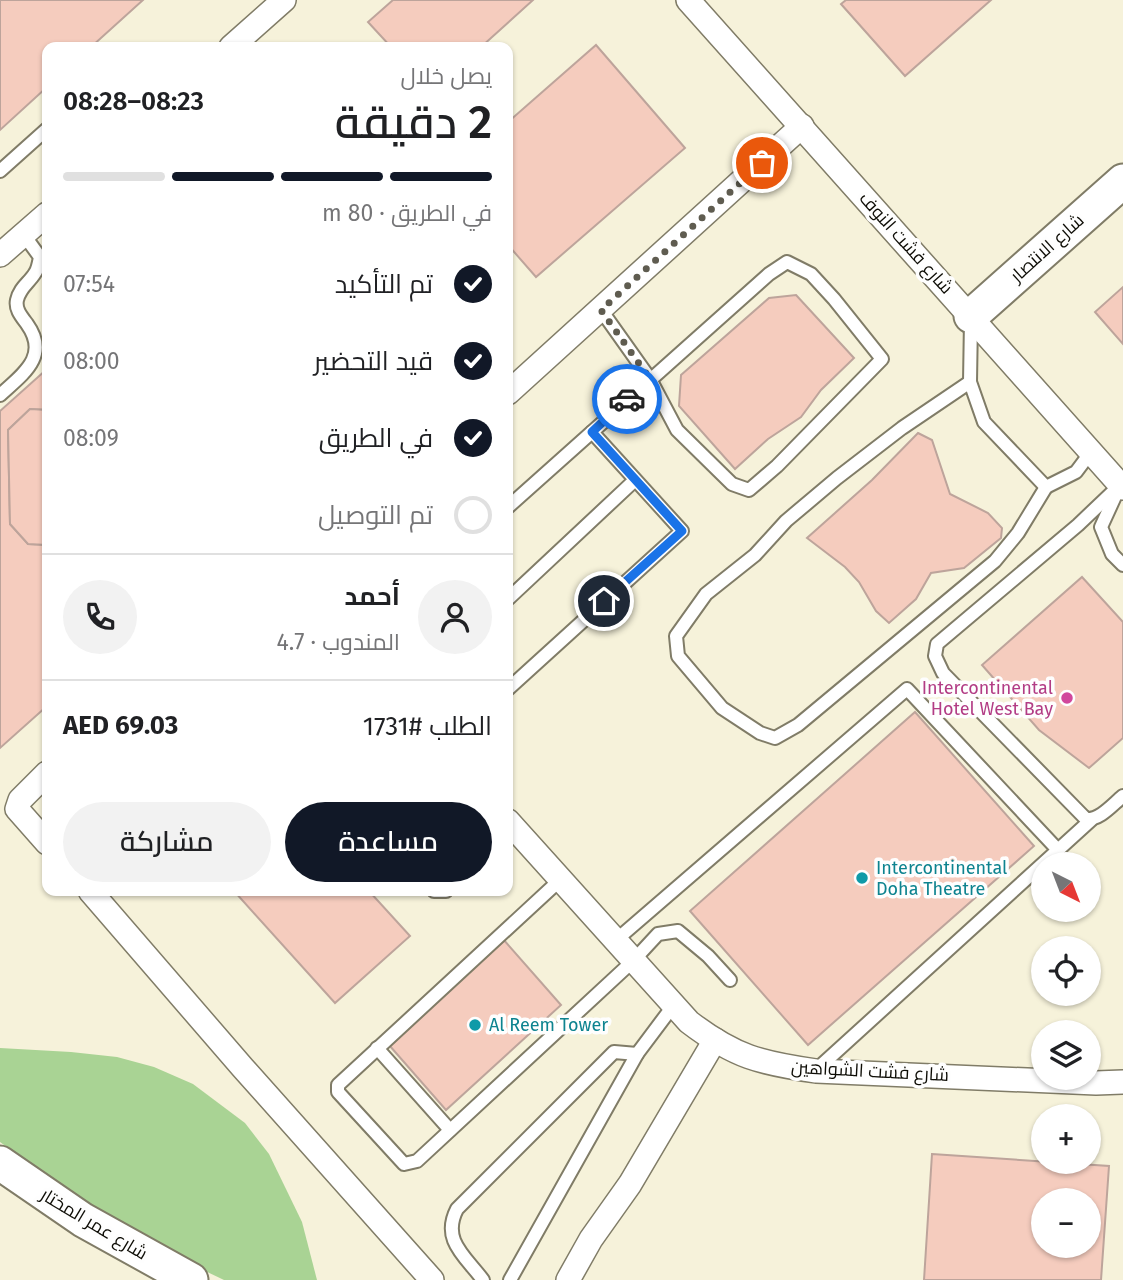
<!DOCTYPE html>
<html lang="ar">
<head>
<meta charset="utf-8">
<style>
  :root { --surface:#fff; --page:#f2f2f2; --text:#202124; --muted:#757577; --line:#e0e0e0; --accent:#111827 }
  body { margin:0; font-family:"Fira Sans",Cairo,sans-serif; background:var(--page); color:var(--text); direction:rtl; height:100vh; display:flex; flex-direction:column; font-size:26px; white-space:nowrap }
  * { box-sizing:border-box; margin:0 }
  p { font-size:23px; color:var(--muted) }
  .icon { flex:none; width:38px; height:38px; fill:none; stroke:currentColor; stroke-width:2; stroke-linecap:round; stroke-linejoin:round }
  .map { position:relative; flex:1; overflow:hidden; direction:ltr }
  .drawer { position:absolute; left:42px; top:42px; width:471px; height:854px; display:flex; flex-direction:column; background:var(--surface); border-radius:14px; box-shadow:0 2px 5px #0004; direction:rtl }
  .drawer>* { flex:none }
  .needle { width:46px; rotate:138deg }
  .tools { position:absolute; left:1031px; top:852px; display:grid; gap:14px }
  .tools a { display:grid; place-items:center; width:70px; height:70px; border-radius:50%; background:var(--surface); box-shadow:0 2px 5px #0004; font-size:35px }
  .pin { position:absolute; display:grid; place-items:center; width:60px; height:60px; color:#fff; margin:-30px; border:4px solid #fff; border-radius:50%; box-shadow:0 2px 7px #0007 }
  .courier { position:absolute; display:grid; place-items:center; width:70px; height:70px; margin:-35px; border:5px solid #1a73e8; border-radius:50%; background:#fff; color:#222; box-shadow:0 2px 9px #0007 }
  .headline em { font-style:normal; font-weight:600 }
  .headline div { display:flex; flex-direction:column-reverse }
  .headline { display:flex; align-items:center; justify-content:space-between; height:119px; padding:0 21px }
  h1 { font-size:46px; font-weight:600; line-height:52px }
  .bar { display:grid; grid-template-columns:repeat(4,1fr); gap:10px 7px; align-content:center; height:84px; padding:0 21px }
  .bar i { height:9px; border-radius:5px; background:var(--line) }
  .bar .on { background:var(--accent) }
  .bar p { grid-column:span 4 }
  .line { display:flex; align-items:center; gap:18px; padding:0 21px; border-top:2px solid var(--line) }
  .line div { flex:1 }
  .round { display:grid; place-items:center; flex:none; width:74px; height:74px; border-radius:37px; background:var(--page) }
  ol { padding:0 21px; list-style:none }
  li { display:flex; align-items:center; gap:21px; height:77px }
  li p { margin-inline-start:auto }
  li .icon { padding:7px; border-radius:50%; background:var(--accent); color:#fff; stroke-width:4 }
  li:last-child { color:var(--muted) }
  li i { width:38px; height:38px; border:4px solid var(--line); border-radius:50% }
  .primary-button { display:flex; gap:14px; margin-top:auto; padding:14px 21px }
  .primary-button a { flex:1; height:80px; border-radius:42px; background:var(--accent); color:#fff; font-size:28px; font-weight:600; line-height:80px; text-align:center }
  .primary-button a+a { background:var(--page); color:var(--text) }
  .map>svg:first-child { display:block }
  .green { fill:#a9d394 }
  .building { fill:#f5ccbe; stroke:#bda49b; stroke-width:2; fill-rule:evenodd }
  .lines { fill:none; stroke-linecap:round; stroke-linejoin:round }
  .lane-casing { stroke:#807c67; stroke-width:16 }
  .street-casing { stroke:#807c67; stroke-width:26 }
  .secondary-casing { stroke:#807c67; stroke-width:37 }
  .lane { stroke:#fff; stroke-width:12 }
  .street { stroke:#fff; stroke-width:23 }
  .secondary { stroke:#fff; stroke-width:33 }
  .done { stroke:#5f5c50; stroke-width:7; stroke-dasharray:0 12.6 }
  .route { stroke:#1a73e8; stroke-width:9 }
  .hotel-dot { fill:#d1479c; stroke:#fefefe; stroke-width:2.5 }
  .culture-dot { fill:#0f9aa8; stroke:#fefefe; stroke-width:2.5 }
  .labels { text-anchor:middle; dominant-baseline:central; stroke-width:7; stroke-linejoin:round; paint-order:stroke }
  .street-label { font-size:18px; fill:#0d0c05; stroke:#fefefe }
  .hotel-label { font-size:18px; fill:#b23c85; stroke:#fefefe; text-anchor:end }
  .culture-label { font-size:18px; fill:#0d838f; stroke:#fefefe; text-anchor:start }
</style>
</head>
<body>
<div class="map">
<svg width="1123" height="1280" viewBox="0 0 1123 1280">
  <rect width="100%" height="100%" fill="#f6f2da"/>
  <polygon class="green" points="0,1048 71,1052 117,1057 154,1067 193,1084 245,1123 269,1154 302,1222 317,1280 224,1280 153,1246 96,1213 0,1142"/>
  <g class="building">
    <polygon points="0,0 143,0 91,47 47,47 47,87 0,130"/>
    <polygon points="393,0 533,0 481,47 391,47 368,22"/>
    <polygon points="846,0 991,0 905,76 841,4"/>
    <polygon points="596,45 685,148 536,277 508,245 508,122"/>
    <polygon points="1123,287 1123,344 1095,312"/>
    <polygon points="796,295 854,358 821,390 801,417 768,439 735,469 679,406 681,375 769,298"/>
    <polygon points="47,369 47,410 30,409 8,430 10,524 28,544 47,545 47,706 0,748 0,411"/>
    <polygon points="30,409 47,410 47,545 28,544 10,524 8,430"/>
    <polygon points="918,433 932,440 950,494 988,513 1002,528 1001,538 964,568 931,573 916,599 889,623 876,611 859,582 845,567 807,538 872,480"/>
    <polygon points="1082,577 1123,622 1123,738 1089,768 1039,730 982,665"/>
    <polygon points="915,712 1034,846 808,1045 690,911"/>
    <polygon points="234,891 369,891 410,936 335,1003"/>
    <polygon points="503,939 561,1005 446,1110 389,1045"/>
    <path d="M 932,1154 L 1109,1166 L 1101,1280 L 924,1280 ZM 1043,1200 L 1088,1200 L 1088,1246 L 1043,1246 Z"/>
  </g>
  <g class="lines">
    <defs>
      <g id="lane">
        <polyline points="0,171 47,129"/>
        <polyline points="971,320 970,382 984,422 1046,487 1076,472 1091,452"/>
        <polyline points="970,382 902,428 837,478 786,521 755,555 706,594 676,636 678,656 722,708 760,733 775,738 798,725 995,561 1018,533 1046,487"/>
        <path d="M 0,395 C 23,374 50,356 27,324 C 21,316 15,309 17,300 C 20,287 29,283 35,273 C 38,269 39,262 40,257 L 24,235"/>
        <path d="M 1120,485 L 1078,525 L 937,644 L 935,656 L 943,673 L 1086,819 C 1100,820 1112,805 1123,796"/>
        <polyline points="1117,492 1101,527 1112,554 1123,565"/>
        <polyline points="508,507 592,432"/>
        <polyline points="508,599 635,480"/>
        <polyline points="508,689 682,531 592,432 769,274 787,262 811,274 834,299 882,359 777,466 749,490 732,484 677,430 650,379 601,310"/>
        <polyline points="1058,850 1091,820"/>
        <polyline points="560,880 338,1085 338,1092 404,1164 417,1161 633,961 658,934 678,931 708,956 730,980"/>
        <polyline points="434,891 446,891"/>
        <polyline points="615,941 907,689 1058,850 816,1070"/>
        <polyline points="377,1048 450,1130"/>
        <path d="M 483,1280 C 465,1256 441,1240 457,1209 L 614,1052 L 637,1054"/>
        <polyline points="510,1280 637,1054 673,1006"/>
      </g>
      <g id="street">
        <polyline points="688,0 1123,488"/>
        <polyline points="231,47 284,0"/>
        <polyline points="0,255 47,214"/>
        <polyline points="508,393 802,126"/>
        <polyline points="47,773 20,800 17,809 47,843"/>
        <path d="M 508,821 L 689,1022 C 735,1057 760,1063 816,1071 L 1096,1083 L 1123,1082"/>
        <polyline points="90,891 243,1068 432,1280"/>
        <polyline points="568,1280 591,1239 630,1184 715,1040"/>
      </g>
      <g id="secondary">
        <polyline points="971,316 1123,181"/>
        <polyline points="0,1163 83,1220 191,1280"/>
      </g>
    </defs>
    <use href="#lane" class="lane-casing"/>
    <use href="#street" class="street-casing"/>
    <use href="#secondary" class="secondary-casing"/>
    <use href="#lane" class="lane"/>
    <use href="#street" class="street"/>
    <use href="#secondary" class="secondary"/>
  </g>
  <g class="lines">
    <polyline class="done" points="627,399 650,379 601,310 762,163"/>
    <polyline class="route" points="604,601 682,531 592,432 627,399"/>
  </g>
  <circle class="hotel-dot" cx="1067" cy="698" r="7"/>
  <g class="culture-dot">
    <circle cx="862" cy="878" r="7"/>
    <circle cx="475" cy="1025" r="7"/>
  </g>
  <g class="labels">
    <g class="street-label">
      <text transform="translate(906 243) rotate(48)">شارع فشت النوف</text>
      <text transform="translate(1047 248) rotate(-42)">شارع الانتصار</text>
      <text transform="translate(870 1071) rotate(3)">شارع فشت الشواهين</text>
      <text transform="translate(94 1224) rotate(31)">شارع عمر المختار</text>
    </g>
    <g class="hotel-label">
      <text x="1053" y="688">Intercontinental<tspan x="1053" dy="21">Hotel West Bay</tspan></text>
    </g>
    <g class="culture-label">
      <text x="876" y="868">Intercontinental<tspan x="876" dy="21">Doha Theatre</tspan></text>
      <text x="489" y="1025">Al Reem Tower</text>
    </g>
  </g>
</svg>
<div class="tools">
<a><svg class="needle" viewBox="-14 -14 28 28"><path d="M0-13l5 13h-10z" fill="#e53935"/><path d="M0 13l5-13h-10z" fill="#757577"/></svg></a>
<a><svg class="icon" aria-label="locate" viewBox="0 0 24 24"><circle cx="12" cy="12" r="6"/><path d="M12 2v4M12 18v4M2 12h4M18 12h4"/></svg></a>
<a><svg class="icon" aria-label="layers" viewBox="0 0 24 24"><path d="M12 4l9 5-9 5-9-5zM3 14l9 5 9-5"/></svg></a>
<a>+</a>
<a>−</a>
</div>
<div class="pin" style="left:762px;top:163px;background:#ea580c"><svg class="icon" aria-label="bag" viewBox="0 0 24 24"><path d="M5 8h14l-1 12H6zM9 8a3 3 0 0 1 6 0"/></svg></div>
<div class="pin" style="left:604px;top:601px;background:#1f2937"><svg class="icon" aria-label="home" viewBox="0 0 24 24"><path d="M3 11l9-7 9 7M6 9v11h12V9"/></svg></div>
<div class="courier" style="left:627px;top:399px"><svg class="icon" aria-label="car" viewBox="0 0 24 24"><path d="M5 17H2v-5l4-1 3-4h7l3 4 3 1v5h-3M9 17h6M6 11h13"/><circle cx="7" cy="17" r="2"/><circle cx="17" cy="17" r="2"/></svg></div>
<section class="drawer">
<div class="headline"><div><h1>2 دقيقة</h1><p>يصل خلال</p></div><em>08:23–08:28</em></div>
<div class="bar"><i class="on"></i><i class="on"></i><i class="on"></i><i></i><p>في الطريق · 80 m</p></div>
<ol>
<li><svg class="icon" aria-label="check" viewBox="0 0 24 24"><path d="M5 12l5 5 9-10"/></svg>تم التأكيد<p>07:54</p></li>
<li><svg class="icon" aria-label="check" viewBox="0 0 24 24"><path d="M5 12l5 5 9-10"/></svg>قيد التحضير<p>08:00</p></li>
<li><svg class="icon" aria-label="check" viewBox="0 0 24 24"><path d="M5 12l5 5 9-10"/></svg>في الطريق<p>08:09</p></li>
<li><i></i>تم التوصيل</li>
</ol>
<div class="line" style="height:126px"><a class="round"><svg class="icon" aria-label="person" viewBox="0 0 24 24"><circle cx="12" cy="8" r="4"/><path d="M4 21q1-7 8-7t8 7"/></svg></a><div><b>أحمد</b><p>المندوب · 4.7</p></div><a class="round"><svg class="icon" aria-label="phone" viewBox="0 0 24 24"><path d="M5 4h4l2 5-3 2q2 4 5 5l2-3 5 2v4C11 20 4 13 5 4z"/></svg></a></div>
<div class="line" style="height:91px"><div>الطلب #1731</div><b>AED 69.03</b></div>
<div class="primary-button"><a>مساعدة</a><a>مشاركة</a></div>
</section>
</div>
</body>
</html>
